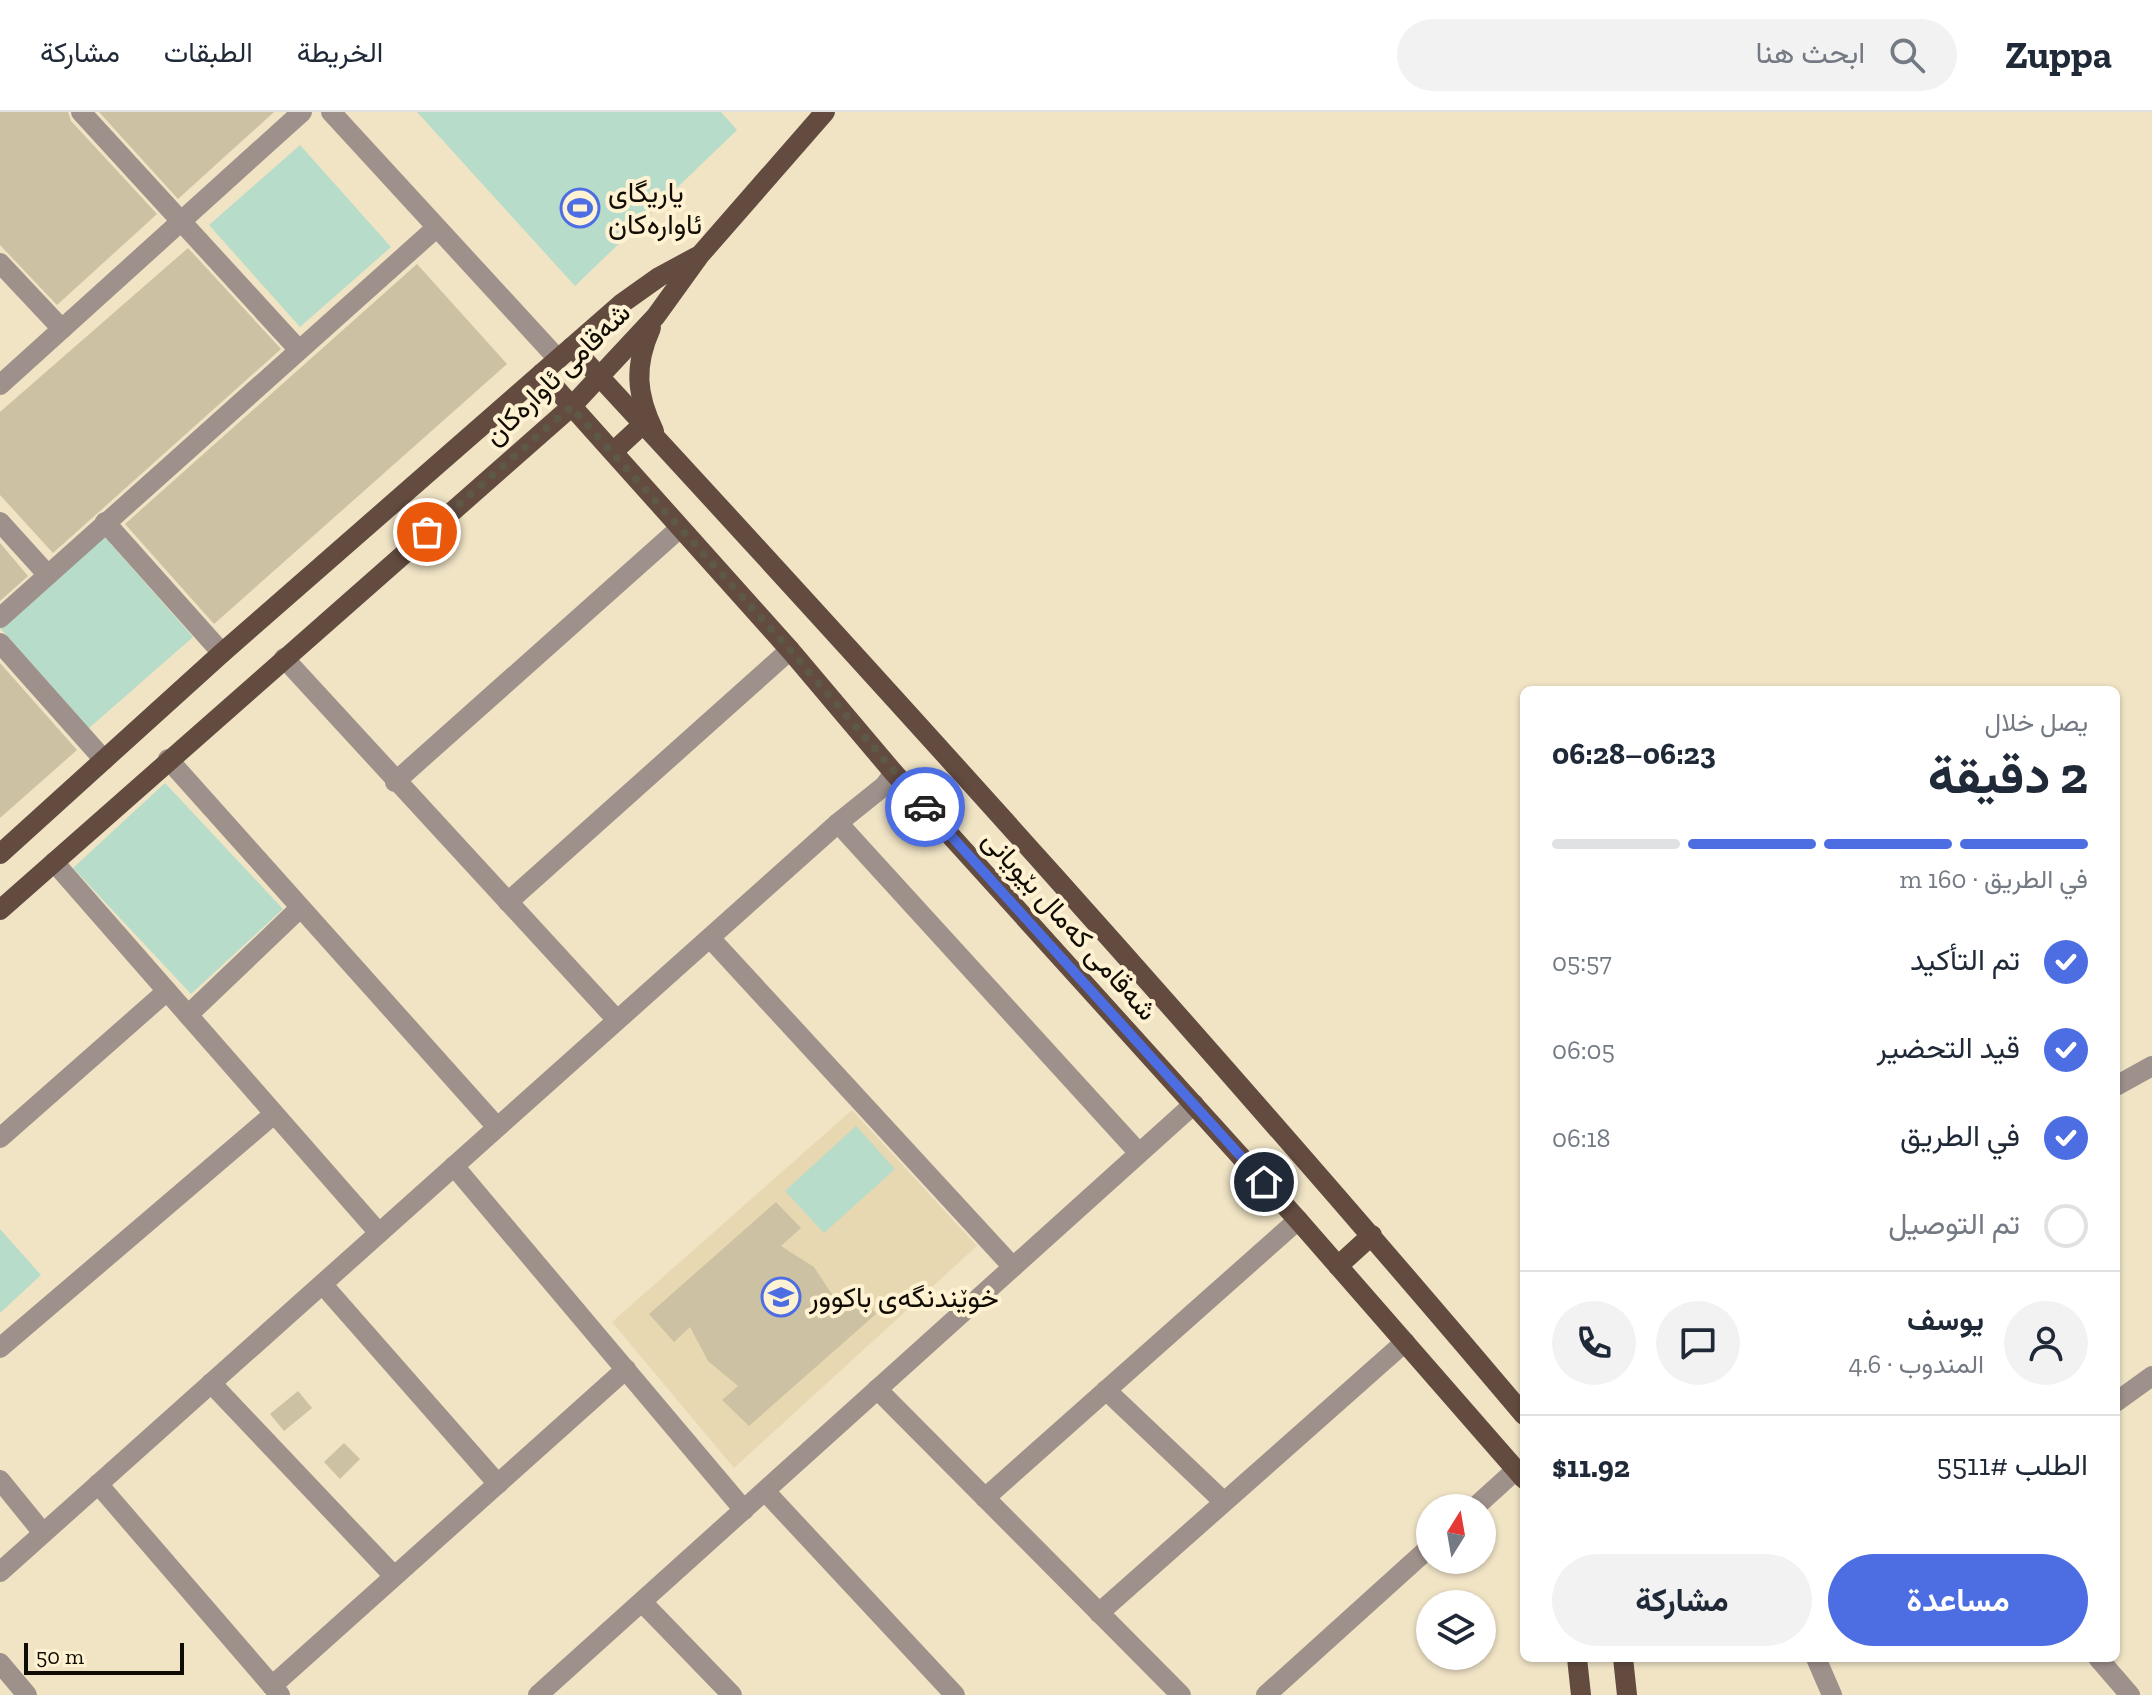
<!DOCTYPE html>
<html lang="ar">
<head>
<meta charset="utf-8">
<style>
  :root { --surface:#fff; --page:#f2f2f3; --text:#1f2937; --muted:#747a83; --line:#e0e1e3; --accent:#4d6ee2 }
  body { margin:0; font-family:"Zilla Slab",Vazirmatn,serif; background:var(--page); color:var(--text); direction:rtl; height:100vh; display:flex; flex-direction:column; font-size:30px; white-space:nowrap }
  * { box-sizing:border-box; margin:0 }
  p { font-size:26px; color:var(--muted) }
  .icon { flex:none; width:44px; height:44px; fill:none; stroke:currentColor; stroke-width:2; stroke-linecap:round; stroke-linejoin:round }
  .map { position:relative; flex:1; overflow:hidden; direction:ltr }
  .side { position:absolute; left:1520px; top:574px; width:600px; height:976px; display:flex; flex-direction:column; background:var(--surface); border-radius:12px; box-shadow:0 2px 6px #0004; direction:rtl }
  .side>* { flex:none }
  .needle { width:52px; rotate:11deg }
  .buttons { position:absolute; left:1416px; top:1382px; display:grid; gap:16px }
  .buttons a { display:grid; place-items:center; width:80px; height:80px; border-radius:50%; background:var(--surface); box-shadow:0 2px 6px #0004; font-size:40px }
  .scale { position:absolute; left:24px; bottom:20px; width:160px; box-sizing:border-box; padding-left:8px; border:4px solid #100c03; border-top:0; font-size:22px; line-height:28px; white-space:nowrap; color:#100c03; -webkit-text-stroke:6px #fef2d2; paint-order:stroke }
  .pin { position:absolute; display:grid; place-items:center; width:68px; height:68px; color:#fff; margin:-34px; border:4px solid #fff; border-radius:50%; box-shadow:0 2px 8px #0007 }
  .courier { position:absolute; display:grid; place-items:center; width:80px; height:80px; margin:-40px; border:6px solid #4d6ee2; border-radius:50%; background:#fff; color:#222; box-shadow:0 2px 10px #0007 }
  .headline em { font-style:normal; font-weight:700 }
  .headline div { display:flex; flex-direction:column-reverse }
  .headline { display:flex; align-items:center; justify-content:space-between; height:136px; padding:0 32px }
  h1 { font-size:52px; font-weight:700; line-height:60px }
  .bar { display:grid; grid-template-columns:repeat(4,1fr); gap:12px 8px; align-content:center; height:96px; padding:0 32px }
  .bar i { height:10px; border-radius:6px; background:var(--line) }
  .bar .on { background:var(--accent) }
  .bar p { grid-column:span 4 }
  .line { display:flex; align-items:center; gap:20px; padding:0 32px; border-top:2px solid var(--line) }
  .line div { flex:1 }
  .round { display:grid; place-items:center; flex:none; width:84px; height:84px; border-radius:42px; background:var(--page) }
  ol { padding:0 32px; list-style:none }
  li { display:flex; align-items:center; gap:24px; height:88px }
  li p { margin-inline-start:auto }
  li .icon { padding:8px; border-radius:50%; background:var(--accent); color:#fff; stroke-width:4 }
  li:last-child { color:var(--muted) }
  li i { width:44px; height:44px; border:4px solid var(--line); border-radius:50% }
  .action { display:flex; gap:16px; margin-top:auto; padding:16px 32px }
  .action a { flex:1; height:92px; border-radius:48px; background:var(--accent); color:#fff; font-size:32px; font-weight:700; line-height:92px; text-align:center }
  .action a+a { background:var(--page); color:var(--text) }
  header { display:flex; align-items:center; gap:48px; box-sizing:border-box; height:112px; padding:0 40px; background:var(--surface); border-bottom:2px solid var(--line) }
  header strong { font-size:38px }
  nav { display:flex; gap:44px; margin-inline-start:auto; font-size:28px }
  .search { width:560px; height:72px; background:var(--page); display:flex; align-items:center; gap:20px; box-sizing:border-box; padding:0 28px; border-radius:44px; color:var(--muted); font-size:30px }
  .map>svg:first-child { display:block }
  .built { fill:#e7d8b1 }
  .green { fill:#b7dcc9 }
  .building { fill:#ccc1a2 }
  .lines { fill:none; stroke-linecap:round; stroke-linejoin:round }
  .minor { stroke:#9e908a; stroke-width:20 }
  .major { stroke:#634b40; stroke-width:20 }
  .done { stroke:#5e5847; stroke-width:8; stroke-dasharray:0 14.4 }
  .route { stroke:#4d6ee2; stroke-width:10 }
  .labels { text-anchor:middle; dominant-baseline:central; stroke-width:8; stroke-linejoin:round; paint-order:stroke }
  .poi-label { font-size:28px; fill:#100c03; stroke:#fef2d2; text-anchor:start }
  .street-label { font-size:28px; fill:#100c03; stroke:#fef2d2 }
</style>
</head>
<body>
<header>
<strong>Zuppa</strong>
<div class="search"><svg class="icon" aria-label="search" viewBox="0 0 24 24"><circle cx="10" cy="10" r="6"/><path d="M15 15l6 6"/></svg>ابحث هنا</div>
<nav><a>الخريطة</a><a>الطبقات</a><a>مشاركة</a></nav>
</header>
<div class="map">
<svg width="2152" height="1583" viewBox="0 0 2152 1583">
  <rect width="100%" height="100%" fill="#f0e4c5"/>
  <polygon class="built" points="852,998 977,1134 734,1356 612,1210"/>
  <g class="green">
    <polygon points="417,0 721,0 737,18 575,174"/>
    <polygon points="300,33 391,135 300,215 209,113"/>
    <polygon points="104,424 193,525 89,616 0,516"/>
    <polygon points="165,671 283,797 191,882 73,756"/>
    <polygon points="856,1014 895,1057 824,1121 785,1079"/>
    <polygon points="0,1117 41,1163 0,1201"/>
  </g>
  <g class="building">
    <polygon points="0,0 68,0 71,9 157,102 57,193 0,133"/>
    <polygon points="99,0 274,0 178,87"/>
    <polygon points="188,136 281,237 53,441 0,383 0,300"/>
    <polygon points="417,152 507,252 214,512 125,412"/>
    <polygon points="0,431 28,464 0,489"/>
    <polygon points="0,551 77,638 0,706"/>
    <polygon points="776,1090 801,1116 781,1134 814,1155 835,1187 851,1174 876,1202 749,1314 722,1288 738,1274 708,1249 690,1215 674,1230 649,1202"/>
    <polygon points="298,1279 312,1296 284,1319 270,1302"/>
    <polygon points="344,1331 360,1347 340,1367 324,1350"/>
  </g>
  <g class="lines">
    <g class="minor">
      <polyline points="81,0 299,238"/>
      <polyline points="331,0 558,247"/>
      <polyline points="0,151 62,217"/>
      <polyline points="0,273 302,0"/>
      <polyline points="0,410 47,462"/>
      <polyline points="105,410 222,541"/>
      <polyline points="0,506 436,116"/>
      <polyline points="0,531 104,648"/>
      <polyline points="284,546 617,908"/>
      <polyline points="168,647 497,1015"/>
      <polyline points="395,670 680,416"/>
      <polyline points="838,711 1139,1041"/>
      <polyline points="54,750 379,1121"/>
      <polyline points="508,790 790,538"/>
      <polyline points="710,826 1013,1155"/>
      <polyline points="188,903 299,797"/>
      <polyline points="2116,974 2152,954"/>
      <polyline points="0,1026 167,879"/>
      <polyline points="454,1054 744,1398"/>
      <polyline points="324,1174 498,1372"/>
      <polyline points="0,1236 274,1002"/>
      <polyline points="211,1271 394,1464"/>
      <polyline points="877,1277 1181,1583"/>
      <polyline points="1106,1278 1223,1389"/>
      <polyline points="2116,1290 2152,1264"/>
      <polyline points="0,1368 43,1421"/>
      <polyline points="98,1372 280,1583"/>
      <polyline points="765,1379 955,1583"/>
      <polyline points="985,1386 1298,1108"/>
      <polyline points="1474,1396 1517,1357"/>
      <polyline points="0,1460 838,711 884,674 894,661"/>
      <polyline points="642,1490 732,1583"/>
      <polyline points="1099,1501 1405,1230"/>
      <polyline points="1816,1546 1832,1583"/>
      <polyline points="2098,1546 2130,1583"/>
      <polyline points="0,1551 27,1583"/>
      <polyline points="272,1574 626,1257"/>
      <polyline points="538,1583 1194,992"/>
      <polyline points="1266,1583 1430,1435"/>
    </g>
    <g class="major">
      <path d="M 651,216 C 634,254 636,282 654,319"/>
      <path d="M 572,235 C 896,585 1216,939 1524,1303"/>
      <polyline points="542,261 790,538 894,661 1298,1108 1524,1367"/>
      <polyline points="614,339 642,313"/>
      <polyline points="0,742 222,541 621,192 659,165 696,145"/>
      <polyline points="0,798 571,295 656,204 700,143 825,0"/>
      <polyline points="1338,1154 1372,1123"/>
      <polyline points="1577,1546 1581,1583"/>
      <polyline points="1623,1546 1627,1583"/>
    </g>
  </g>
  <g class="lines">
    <polyline class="done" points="427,420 571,295 790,538 925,695"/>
    <polyline class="route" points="925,695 1264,1070"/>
  </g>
  <defs>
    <symbol id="stadium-ring" viewBox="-11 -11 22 22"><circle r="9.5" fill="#fef2d2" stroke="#4d6ee2" stroke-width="1.5"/><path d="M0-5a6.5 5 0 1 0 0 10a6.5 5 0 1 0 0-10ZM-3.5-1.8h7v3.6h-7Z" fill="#4d6ee2"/></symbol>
    <symbol id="school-ring" viewBox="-11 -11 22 22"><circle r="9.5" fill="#fef2d2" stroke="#4d6ee2" stroke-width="1.5"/><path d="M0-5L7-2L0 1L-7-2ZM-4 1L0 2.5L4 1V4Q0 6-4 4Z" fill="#4d6ee2"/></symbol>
  </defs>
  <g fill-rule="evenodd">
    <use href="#stadium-ring" x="558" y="74" width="44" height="44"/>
    <use href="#school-ring" x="759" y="1163" width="44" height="44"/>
  </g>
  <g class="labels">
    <g class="poi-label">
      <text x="608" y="80">یاریگای<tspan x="608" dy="32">ئاوارەکان</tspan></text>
      <text x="809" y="1185">خوێندنگەی باکوور</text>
    </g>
    <g class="street-label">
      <text transform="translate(557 262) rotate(-44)">شەقامی ئاوارەکان</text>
      <text transform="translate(1070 813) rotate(48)">شەقامی کەمال بێویانی</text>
    </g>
  </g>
</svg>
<div class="buttons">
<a><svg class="needle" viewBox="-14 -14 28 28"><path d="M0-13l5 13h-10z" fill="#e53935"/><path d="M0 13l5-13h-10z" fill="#747a83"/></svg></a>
<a><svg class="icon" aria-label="layers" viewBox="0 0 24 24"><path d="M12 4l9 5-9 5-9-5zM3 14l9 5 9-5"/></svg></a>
</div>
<div class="scale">50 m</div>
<div class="pin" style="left:427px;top:420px;background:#ea580c"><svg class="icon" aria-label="bag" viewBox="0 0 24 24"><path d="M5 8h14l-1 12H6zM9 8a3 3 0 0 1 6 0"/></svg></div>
<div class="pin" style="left:1264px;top:1070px;background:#1f2937"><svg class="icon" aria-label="home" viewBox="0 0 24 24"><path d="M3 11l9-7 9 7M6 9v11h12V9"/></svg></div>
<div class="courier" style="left:925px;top:695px"><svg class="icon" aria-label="car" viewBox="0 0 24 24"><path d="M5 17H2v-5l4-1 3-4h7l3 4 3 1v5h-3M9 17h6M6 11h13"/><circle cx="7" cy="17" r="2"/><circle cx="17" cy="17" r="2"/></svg></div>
<section class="side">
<div class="headline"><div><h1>2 دقيقة</h1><p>يصل خلال</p></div><em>06:23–06:28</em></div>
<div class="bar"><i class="on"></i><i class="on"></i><i class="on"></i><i></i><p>في الطريق · 160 m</p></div>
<ol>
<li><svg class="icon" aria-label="check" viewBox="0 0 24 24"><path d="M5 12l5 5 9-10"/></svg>تم التأكيد<p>05:57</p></li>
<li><svg class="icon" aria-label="check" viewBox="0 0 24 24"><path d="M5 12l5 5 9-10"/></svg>قيد التحضير<p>06:05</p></li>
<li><svg class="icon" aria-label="check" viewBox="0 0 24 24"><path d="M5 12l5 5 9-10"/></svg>في الطريق<p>06:18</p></li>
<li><i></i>تم التوصيل</li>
</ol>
<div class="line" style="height:144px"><a class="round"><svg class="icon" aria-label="person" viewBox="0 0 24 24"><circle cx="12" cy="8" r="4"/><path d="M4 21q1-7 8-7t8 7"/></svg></a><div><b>يوسف</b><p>المندوب · 4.6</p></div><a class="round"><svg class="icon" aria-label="chat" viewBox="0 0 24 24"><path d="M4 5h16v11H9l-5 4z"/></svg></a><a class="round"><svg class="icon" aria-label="phone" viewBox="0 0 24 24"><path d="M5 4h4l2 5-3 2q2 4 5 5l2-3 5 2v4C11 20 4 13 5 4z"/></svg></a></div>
<div class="line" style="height:104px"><div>الطلب #5511</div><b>$11.92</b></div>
<div class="action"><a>مساعدة</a><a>مشاركة</a></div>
</section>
</div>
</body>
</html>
